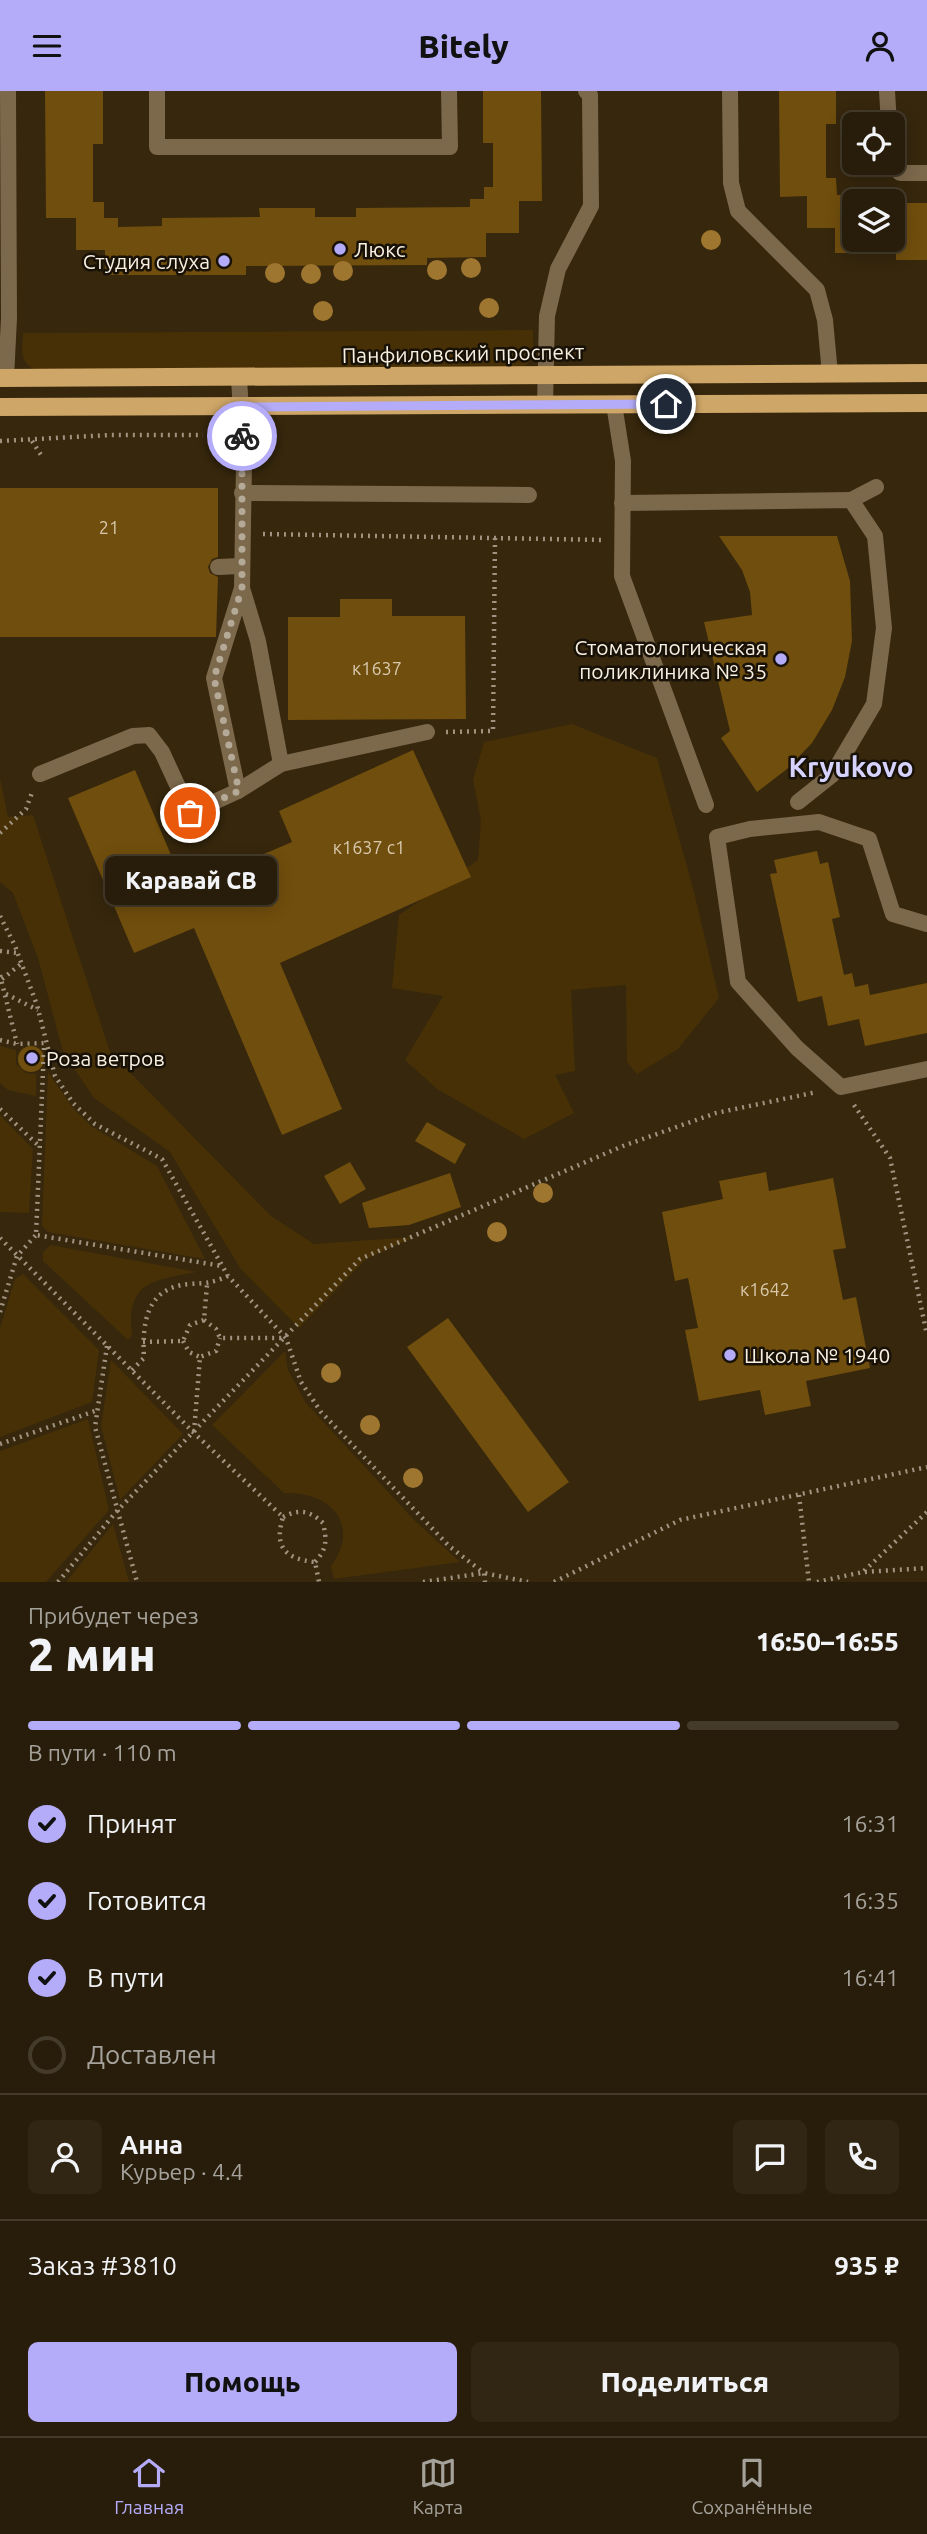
<!DOCTYPE html>
<html lang="ru">
<head>
<meta charset="utf-8">
<style>
  :root { --surface:#281d0a; --page:#302613; --text:#f1f3f6; --muted:#a5a29c; --line:#443b2b; --accent:#b4acf9 }
  body { margin:0; font-family:Ubuntu,sans-serif; background:var(--page); color:var(--text); height:100vh; display:flex; flex-direction:column; font-size:26px; white-space:nowrap }
  * { box-sizing:border-box; margin:0 }
  p { font-size:23px; color:var(--muted) }
  .icon { flex:none; width:38px; height:38px; fill:none; stroke:currentColor; stroke-width:2; stroke-linecap:round; stroke-linejoin:round }
  .map { position:relative; height:1491px; overflow:hidden }
  .drawer { display:flex; flex-direction:column; background:var(--surface); flex:1 }
  .drawer>* { flex:none }
  .buttons { position:absolute; left:842px; top:21px; display:grid; gap:14px }
  .buttons a { display:grid; place-items:center; width:63px; height:63px; border-radius:10px; background:var(--surface); box-shadow:0 4px 18px #0003,0 0 0 2px var(--line); font-size:35px }
  .pin { position:absolute; display:grid; place-items:center; width:60px; height:60px; color:#fff; margin:-30px; border:4px solid #fff; border-radius:50%; box-shadow:0 2px 7px #0007 }
  .courier { position:absolute; display:grid; place-items:center; width:70px; height:70px; margin:-35px; border:5px solid #b4acf9; border-radius:50%; background:#fff; color:#222; box-shadow:0 2px 9px #0007 }
  .bubble { position:absolute; height:49px; border-radius:10px; background:var(--surface); box-shadow:0 4px 18px #0003,0 0 0 2px var(--line); font-size:23px; font-weight:800; line-height:49px; text-align:center }
  .headline em { font-style:normal; font-weight:800 }
  .headline div { display:flex; flex-direction:column-reverse }
  .headline { display:flex; align-items:center; justify-content:space-between; height:119px; padding:0 28px }
  h1 { font-size:46px; font-weight:800; line-height:52px }
  .bar { display:grid; grid-template-columns:repeat(4,1fr); gap:10px 7px; align-content:center; height:84px; padding:0 28px }
  .bar i { height:9px; border-radius:5px; background:var(--line) }
  .bar .current { background:var(--accent) }
  .bar p { grid-column:span 4 }
  .line { display:flex; align-items:center; gap:18px; padding:0 28px; border-top:2px solid var(--line) }
  .line div { flex:1 }
  .round { display:grid; place-items:center; flex:none; width:74px; height:74px; border-radius:10px; background:var(--page) }
  ol { padding:0 28px; list-style:none }
  li { display:flex; align-items:center; gap:21px; height:77px }
  li p { margin-inline-start:auto }
  li .icon { padding:7px; border-radius:50%; background:var(--accent); color:#111; stroke-width:4 }
  li:last-child { color:var(--muted) }
  li i { width:38px; height:38px; border:4px solid var(--line); border-radius:50% }
  .cta { display:flex; gap:14px; margin-top:auto; padding:14px 28px }
  .cta a { flex:1; height:80px; border-radius:10px; background:var(--accent); color:#111; font-size:28px; font-weight:800; line-height:80px; text-align:center }
  .cta a+a { background:var(--page); color:var(--text) }
  header { display:flex; justify-content:space-between; align-items:center; height:91px; padding:0 28px; background:var(--accent); color:#111; font-size:32px; font-weight:800 }
  .tabs { display:flex; justify-content:space-around; align-items:center; height:98px; border-top:2px solid var(--line); background:var(--surface); font-size:19px; color:var(--muted) }
  .tabs a { display:grid; justify-items:center; gap:4px }
  .tabs .current { color:var(--accent) }
  .map>svg:first-child { display:block }
  .green { fill:#473006 }
  .building { fill:#704e0d }
  .lines { fill:none; stroke-linecap:round; stroke-linejoin:round }
  .path { stroke:#a09480; stroke-width:4.5; stroke-dasharray:2 5; stroke-linecap:butt }
  .lane { stroke:#7c684b; stroke-width:16 }
  .primary { stroke:#cea667; stroke-width:18 }
  .tree { fill:#9f7630 }
  .done { stroke:#b5aa97; stroke-width:7; stroke-dasharray:0 12.6 }
  .route { stroke:#b4acf9; stroke-width:9 }
  .poi-dot { fill:#b4acf9; stroke:#181107; stroke-width:2.5 }
  .labels { text-anchor:middle; dominant-baseline:central; stroke-width:5; stroke-linejoin:round; paint-order:stroke }
  .number-label { font-size:18px; fill:#d8c8ac }
  .poi-label { font-size:21px; fill:#faf0e1; stroke:#181107; text-anchor:start }
  .street-label { font-size:21px; fill:#faf0e1; stroke:#181107 }
  .district-label { font-size:28px; font-weight:bold; fill:#d5d2fe; stroke:#181107 }
</style>
</head>
<body>
<header><svg class="icon" aria-label="menu" viewBox="0 0 24 24"><path d="M4 6h16M4 12h16M4 18h16"/></svg>Bitely<svg class="icon" aria-label="person" viewBox="0 0 24 24"><circle cx="12" cy="8" r="4"/><path d="M4 21q1-7 8-7t8 7"/></svg></header>
<div class="map">
<svg width="927" height="1491" viewBox="0 0 927 1491">
  <rect width="100%" height="100%" fill="#36270d"/>
  <g class="green">
    <path d="M 533,239 L 533,267 L 521,279 L 38,280 C 19,273 22,260 23,242 Z"/>
    <polygon points="572,633 657,667 694,801 719,907 678,958 637,983 627,971 626,894 571,899 575,980 555,984 574,1022 524,1048 437,998 405,969 443,905 392,897 399,824 478,769 481,729 473,689 484,651"/>
    <polygon points="0,688 8,726 33,724 110,961 271,1125 314,1153 414,1146 366,1168 299,1237 240,1177 170,1061 94,1007 63,961 38,867 13,802 0,791"/>
    <polygon points="0,955 16,959 16,973 26,982 36,983 36,1005 8,999 0,992"/>
    <polygon points="48,981 73,1017 91,1035 157,1075 205,1168 48,1141 42,1135"/>
    <polygon points="0,1024 33,1058 29,1122 0,1121"/>
    <path d="M 51,1154 L 197,1181 C 155,1189 125,1190 132,1244 L 128,1249 L 43,1170 L 43,1161 Z"/>
    <polygon points="23,1183 99,1259 92,1311 0,1346 0,1237 15,1188"/>
    <path d="M 285,1260 L 288,1279 L 306,1312 L 414,1429 L 460,1471 L 334,1488 L 331,1475 C 362,1433 329,1400 284,1402 L 212,1334 Z"/>
    <polygon points="111,1269 183,1343 120,1409 101,1335"/>
    <polygon points="88,1328 109,1419 46,1491 0,1491 0,1360"/>
    <polygon points="113,1433 129,1491 66,1491"/>
  </g>
  <g class="building">
    <polygon points="45,0 103,0 103,53 93,53 93,111 104,111 104,127 118,127 118,136 162,135 162,127 260,126 259,117 315,117 315,126 356,126 356,117 470,116 470,108 484,108 484,96 493,96 493,52 483,52 483,0 541,0 542,110 519,110 519,142 486,142 486,166 427,167 427,174 246,175 246,184 105,184 105,159 76,159 76,127 46,127"/>
    <polygon points="779,0 836,0 836,33 826,33 826,87 836,87 837,104 852,104 854,149 892,149 892,112 927,112 927,169 896,169 896,162 835,162 835,137 807,137 807,105 780,106"/>
    <polygon points="0,397 218,397 218,466 212,468 208,476 210,482 218,486 216,546 0,546"/>
    <polygon points="719,445 837,445 850,490 852,550 845,586 832,619 812,652 787,678 757,701 721,647 730,640 704,531 752,524 750,501 742,479"/>
    <polygon points="340,508 392,508 392,525 465,525 466,628 288,629 288,526 340,526"/>
    <polygon points="413,659 471,786 280,872 342,1018 282,1044 194,837 134,862 68,707 135,679 185,797 292,751 279,720"/>
    <polygon points="817,760 820,773 828,771 834,799 840,826 832,828 844,884 852,882 855,896 868,893 870,904 927,892 927,942 865,955 859,928 828,935 822,905 798,911 770,783 777,782 774,769"/>
    <circle cx="31" cy="968" r="13"/>
    <polygon points="427,1031 466,1053 455,1073 415,1050"/>
    <polygon points="350,1071 366,1098 340,1113 324,1085"/>
    <polygon points="766,1081 769,1100 833,1087 846,1157 833,1159 843,1209 856,1206 870,1277 806,1290 811,1315 765,1324 760,1299 699,1310 685,1239 698,1237 688,1187 675,1190 662,1121 723,1108 719,1090"/>
    <polygon points="450,1082 461,1116 409,1134 369,1137 362,1112"/>
    <polygon points="448,1227 569,1391 528,1421 407,1256"/>
  </g>
  <g class="lines">
    <g class="path">
      <polyline points="0,350 111,344 203,344"/>
      <polyline points="32,350 43,367"/>
      <polyline points="263,443 604,449"/>
      <polyline points="446,641 493,640 495,447"/>
      <polyline points="0,742 26,718 33,699"/>
      <polyline points="0,825 15,855 37,914 55,985 73,1012 95,1033 162,1068 228,1185 286,1247 301,1291 321,1321 449,1455 484,1482 485,1491"/>
      <polyline points="0,860 18,862"/>
      <polyline points="0,884 17,953"/>
      <polyline points="2,888 21,873"/>
      <polyline points="6,903 38,919"/>
      <polyline points="0,949 17,953 45,952"/>
      <polyline points="44,957 36,1144 222,1175"/>
      <polyline points="854,1014 890,1067 927,1244"/>
      <polyline points="0,1018 40,1056"/>
      <path d="M 0,1147 L 194,1342 L 283,1426 C 274,1455 284,1468 315,1471 L 319,1491"/>
      <polyline points="0,1221 17,1165 36,1144"/>
      <polyline points="204,1229 216,1238 220,1247 285,1247"/>
      <polyline points="183,1250 189,1261 200,1266"/>
      <polyline points="143,1251 183,1250 190,1234 204,1229 207,1194"/>
      <polyline points="107,1255 95,1336 137,1491"/>
      <path d="M 132,1279 L 144,1267 C 142,1232 146,1196 190,1193 C 207,1192 212,1192 228,1185"/>
      <polyline points="194,1341 200,1266 216,1260 220,1247"/>
      <polyline points="0,1353 98,1319"/>
      <polyline points="799,1404 809,1491"/>
      <path d="M 283,1426 C 299,1418 309,1419 323,1432 C 327,1449 327,1458 315,1471"/>
      <polyline points="864,1480 927,1421"/>
      <polyline points="58,1491 116,1421 360,1168 623,1055 716,1022 817,1001"/>
      <polyline points="423,1491 484,1482 528,1491"/>
      <polyline points="554,1491 680,1429 927,1376"/>
      <polyline points="817,1491 863,1481 927,1477"/>
    </g>
    <g class="lane">
      <polyline points="157,0 157,56 450,56 449,0"/>
      <polyline points="730,0 731,92 738,120 817,199 825,229 830,283"/>
      <polyline points="887,0 889,33"/>
      <polyline points="892,72 900,82 927,82"/>
      <polyline points="6,287 9,227 8,0"/>
      <polyline points="239,287 244,372 242,497 258,550 281,673 427,641"/>
      <polyline points="545,313 547,225 558,178 591,115 590,4 586,0"/>
      <polyline points="614,313 623,370 622,485 706,714"/>
      <polyline points="242,402 529,404"/>
      <polyline points="851,409 876,396"/>
      <polyline points="622,412 851,409 875,445 884,537 874,613 832,684 798,711"/>
      <polyline points="218,476 241,475"/>
      <polyline points="40,683 133,645 149,644 162,661 190,722 238,700 281,673"/>
      <polyline points="238,700 214,587 242,497"/>
      <polyline points="927,833 893,823 869,748 819,731 750,738 717,746 738,891 797,957 841,996 927,978"/>
    </g>
    <g class="primary">
      <polyline points="0,287 927,282"/>
      <polyline points="0,316 927,312"/>
    </g>
  </g>
  <g class="tree">
    <circle cx="711" cy="149" r="10"/>
    <circle cx="471" cy="177" r="10"/>
    <circle cx="437" cy="179" r="10"/>
    <circle cx="343" cy="180" r="10"/>
    <circle cx="275" cy="182" r="10"/>
    <circle cx="311" cy="183" r="10"/>
    <circle cx="489" cy="217" r="10"/>
    <circle cx="323" cy="220" r="10"/>
    <circle cx="543" cy="1102" r="10"/>
    <circle cx="497" cy="1141" r="10"/>
    <circle cx="331" cy="1282" r="10"/>
    <circle cx="370" cy="1334" r="10"/>
    <circle cx="413" cy="1387" r="10"/>
  </g>
  <g class="lines">
    <polyline class="done" points="190,722 239,700 214,587 242,497 242,345"/>
    <polyline class="route" points="242,345 239,316 666,313"/>
  </g>
  <g class="poi-dot">
    <circle cx="340" cy="158" r="7"/>
    <circle cx="224" cy="170" r="7"/>
    <circle cx="781" cy="568" r="7"/>
    <circle cx="32" cy="967" r="7"/>
    <circle cx="730" cy="1264" r="7"/>
  </g>
  <g class="labels">
    <g class="number-label">
      <text x="109" y="436">21</text>
      <text x="377" y="577">к1637</text>
      <text x="369" y="756">к1637 с1</text>
      <text x="765" y="1198">к1642</text>
    </g>
    <g class="poi-label">
      <text x="354" y="158">Люкс</text>
      <text x="210" y="170" text-anchor="end">Студия слуха</text>
      <text x="767" y="556" text-anchor="end">Стоматологическая<tspan x="767" dy="24">поликлиника № 35</tspan></text>
      <text x="46" y="967">Роза ветров</text>
      <text x="744" y="1264">Школа № 1940</text>
    </g>
    <g class="street-label">
      <text transform="translate(463 262) rotate(-1)">Панфиловский проспект</text>
    </g>
    <g class="district-label">
      <text x="851" y="675">Kryukovo</text>
    </g>
  </g>
</svg>
<div class="buttons">
<a><svg class="icon" aria-label="locate" viewBox="0 0 24 24"><circle cx="12" cy="12" r="6"/><path d="M12 2v4M12 18v4M2 12h4M18 12h4"/></svg></a>
<a><svg class="icon" aria-label="layers" viewBox="0 0 24 24"><path d="M12 4l9 5-9 5-9-5zM3 14l9 5 9-5"/></svg></a>
</div>
<div class="pin" style="left:190px;top:722px;background:#ea580c"><svg class="icon" aria-label="bag" viewBox="0 0 24 24"><path d="M5 8h14l-1 12H6zM9 8a3 3 0 0 1 6 0"/></svg></div>
<div class="pin" style="left:666px;top:313px;background:#1f2937"><svg class="icon" aria-label="home" viewBox="0 0 24 24"><path d="M3 11l9-7 9 7M6 9v11h12V9"/></svg></div>
<div class="courier" style="left:242px;top:345px"><svg class="icon" aria-label="bike" viewBox="0 0 24 24"><circle cx="6" cy="16" r="4"/><circle cx="18" cy="16" r="4"/><path d="M6 16l4-8h5l3 8M10 8l3 8H6M13 5h3"/></svg></div>
<div class="bubble" style="left:105px;top:765px;width:172px">Каравай СВ</div>
</div>
<section class="drawer">
<div class="headline"><div><h1>2 мин</h1><p>Прибудет через</p></div><em>16:50–16:55</em></div>
<div class="bar"><i class="current"></i><i class="current"></i><i class="current"></i><i></i><p>В пути · 110 m</p></div>
<ol>
<li><svg class="icon" aria-label="check" viewBox="0 0 24 24"><path d="M5 12l5 5 9-10"/></svg>Принят<p>16:31</p></li>
<li><svg class="icon" aria-label="check" viewBox="0 0 24 24"><path d="M5 12l5 5 9-10"/></svg>Готовится<p>16:35</p></li>
<li><svg class="icon" aria-label="check" viewBox="0 0 24 24"><path d="M5 12l5 5 9-10"/></svg>В пути<p>16:41</p></li>
<li><i></i>Доставлен</li>
</ol>
<div class="line" style="height:126px"><a class="round"><svg class="icon" aria-label="person" viewBox="0 0 24 24"><circle cx="12" cy="8" r="4"/><path d="M4 21q1-7 8-7t8 7"/></svg></a><div><b>Анна</b><p>Курьер · 4.4</p></div><a class="round"><svg class="icon" aria-label="chat" viewBox="0 0 24 24"><path d="M4 5h16v11H9l-5 4z"/></svg></a><a class="round"><svg class="icon" aria-label="phone" viewBox="0 0 24 24"><path d="M5 4h4l2 5-3 2q2 4 5 5l2-3 5 2v4C11 20 4 13 5 4z"/></svg></a></div>
<div class="line" style="height:91px"><div>Заказ #3810</div><b>935 ₽</b></div>
<div class="cta"><a>Помощь</a><a>Поделиться</a></div>
</section>
<nav class="tabs">
<a class="current"><svg class="icon" aria-label="home" viewBox="0 0 24 24"><path d="M3 11l9-7 9 7M6 9v11h12V9"/></svg>Главная</a>
<a><svg class="icon" aria-label="map" viewBox="0 0 24 24"><path d="M3 6l6-2 6 2 6-2v14l-6 2-6-2-6 2zM9 4v14M15 6v14"/></svg>Карта</a>
<a><svg class="icon" aria-label="saved" viewBox="0 0 24 24"><path d="M7 4h10v16l-5-4-5 4z"/></svg>Сохранённые</a>
</nav>
</body>
</html>
